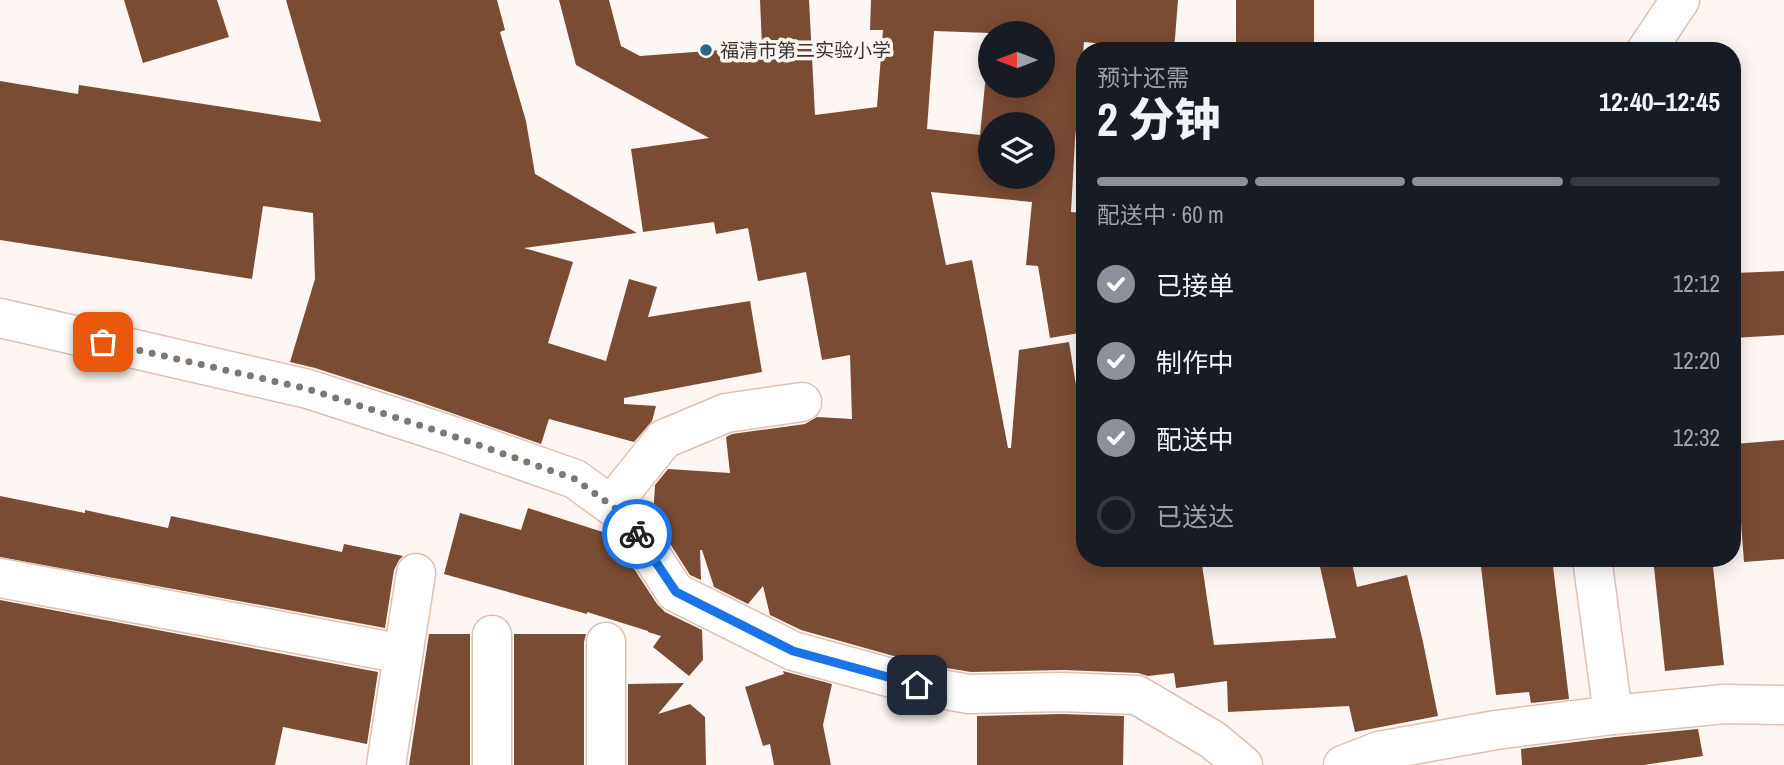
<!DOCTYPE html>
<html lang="zh">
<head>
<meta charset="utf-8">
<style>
  :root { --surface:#171b24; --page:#242831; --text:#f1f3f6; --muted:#9ea1a6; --line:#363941; --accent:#8c9099 }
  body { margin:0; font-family:"Archivo Narrow","Noto Sans SC",sans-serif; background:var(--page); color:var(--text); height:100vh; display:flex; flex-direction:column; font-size:26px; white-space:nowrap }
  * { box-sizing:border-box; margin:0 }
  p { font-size:23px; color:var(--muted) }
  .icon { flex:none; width:38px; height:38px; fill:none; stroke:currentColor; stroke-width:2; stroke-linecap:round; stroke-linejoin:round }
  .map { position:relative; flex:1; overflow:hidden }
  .drawer { position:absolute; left:1076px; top:42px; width:665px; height:525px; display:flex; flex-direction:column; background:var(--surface); border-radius:28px; box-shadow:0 4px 18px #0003 }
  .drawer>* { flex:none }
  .needle { width:46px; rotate:270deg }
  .fabs { position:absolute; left:978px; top:21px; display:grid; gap:14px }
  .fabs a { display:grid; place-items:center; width:77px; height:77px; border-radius:50%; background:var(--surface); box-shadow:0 4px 18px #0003; font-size:35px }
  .pin { position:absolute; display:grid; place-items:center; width:60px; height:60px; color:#fff; margin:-30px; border-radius:14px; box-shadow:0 4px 10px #0006 }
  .courier { position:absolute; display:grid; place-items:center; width:70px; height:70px; margin:-35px; border:5px solid #1a73e8; border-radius:50%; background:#fff; color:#222; box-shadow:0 2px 9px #0007 }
  .summary em { font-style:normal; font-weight:800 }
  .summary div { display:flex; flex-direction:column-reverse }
  .summary { display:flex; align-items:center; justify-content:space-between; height:119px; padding:0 21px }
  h1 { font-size:46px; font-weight:800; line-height:52px }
  .bar { display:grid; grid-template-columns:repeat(4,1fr); gap:10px 7px; align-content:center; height:84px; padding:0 21px }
  .bar i { height:9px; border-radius:5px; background:var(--line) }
  .bar .current { background:var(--accent) }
  .bar p { grid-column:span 4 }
  ol { padding:0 21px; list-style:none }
  li { display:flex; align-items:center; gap:21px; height:77px }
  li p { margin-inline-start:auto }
  li .icon { padding:7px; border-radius:50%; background:var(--accent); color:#fff; stroke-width:4 }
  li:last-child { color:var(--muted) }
  li i { width:38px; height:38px; border:4px solid var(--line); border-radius:50% }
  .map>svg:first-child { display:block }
  .building { fill:#7b4c34; fill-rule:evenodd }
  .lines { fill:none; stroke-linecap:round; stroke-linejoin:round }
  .minor-casing { stroke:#e0c1b1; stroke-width:41 }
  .minor { stroke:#fff; stroke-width:38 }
  .done { stroke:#817772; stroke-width:7; stroke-dasharray:0 12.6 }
  .route { stroke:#1a73e8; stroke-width:9 }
  .poi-dot { fill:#2a6a7f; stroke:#fdf6f3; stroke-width:2.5 }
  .labels { text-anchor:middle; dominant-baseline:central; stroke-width:7; stroke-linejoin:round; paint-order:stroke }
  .poi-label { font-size:19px; fill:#3e322c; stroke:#fdf6f3; text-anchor:start }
</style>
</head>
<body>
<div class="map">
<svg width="1784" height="765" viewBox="0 0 1784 765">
  <rect width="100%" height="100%" fill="#fdf6f3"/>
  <g class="building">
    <polygon points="124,0 217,0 229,37 143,63"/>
    <polygon points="286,0 497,0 505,30 500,32 526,121 535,174 637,233 524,248 573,262 548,343 606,361 629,279 657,287 648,317 750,301 762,372 624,398 624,404 656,406 652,421 634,442 549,419 541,444 417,401 315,368 290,362 315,279 313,213 263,206 252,279 0,240 0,81 78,94 79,85 321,122"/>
    <path d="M 559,0 L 609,0 L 621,46 L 640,56 L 762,47 L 760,0 L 809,0 L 815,115 L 877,107 L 883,30 L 870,30 L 871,0 L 1178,0 L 1174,51 L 1084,42 L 1075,140 L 1071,212 L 1083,213 L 1077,294 L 1085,293 L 1085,332 L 1050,338 L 1038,266 L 1026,265 L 1032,202 L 931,192 L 946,265 L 972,260 L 1008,448 L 1011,448 L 1019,350 L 1069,342 L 1085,441 L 1085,558 L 1201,558 L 1214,645 L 1336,638 L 1318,558 L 1351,558 L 1357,587 L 1407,575 L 1423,642 L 1438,716 L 1355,732 L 1349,706 L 1228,712 L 1227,681 L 1176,688 L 1174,673 L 1148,676 L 1138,673 L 1063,670 L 971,672 L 922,664 L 801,630 L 770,615 L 763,586 L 748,604 L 714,587 L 702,550 L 700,550 L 701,580 L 690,575 L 653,517 L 655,485 L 668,469 L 730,473 L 726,437 L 732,434 L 805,424 L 817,417 L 852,419 L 850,355 L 822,360 L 806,272 L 758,281 L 748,228 L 716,234 L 714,222 L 643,232 L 631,149 L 709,138 L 576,65 ZM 934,31 L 990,33 L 980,135 L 927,129 ZM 990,33 L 1043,33 L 1043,86 L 990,86 ZM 990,124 L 1043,124 L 1043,177 L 990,177 Z"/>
    <rect x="1236" y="0" width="78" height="51"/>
    <polygon points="1784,271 1784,335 1732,338 1732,273"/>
    <polygon points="1784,440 1784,559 1744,562 1735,444"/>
    <polygon points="0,496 85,513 85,510 168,528 171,516 342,552 344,544 403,556 399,560 394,570 385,628 0,557"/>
    <polygon points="528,508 612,535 657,604 665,612 702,630 703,660 689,676 653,647 661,636 648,632 648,631 587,612 587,614 444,574 460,513 521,530"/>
    <polygon points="1480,558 1552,558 1569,699 1531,703 1529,692 1496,695"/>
    <polygon points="1653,558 1712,558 1724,665 1665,671"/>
    <polygon points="0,600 378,672 367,744 283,727 275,765 0,765"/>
    <polygon points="429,634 470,634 470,765 409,765"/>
    <polygon points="514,634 586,634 584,642 584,765 514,765"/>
    <polygon points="783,671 832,684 823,725 831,765 774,765 770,744 763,746 745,687 784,674"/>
    <polygon points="684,683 658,714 690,704 705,717 706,765 628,765 628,684"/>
    <polygon points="1062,714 1124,716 1123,765 977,765 977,716"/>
    <polygon points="1698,729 1703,756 1644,765 1522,765 1521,749 1615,737"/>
  </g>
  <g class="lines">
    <defs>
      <g id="minor">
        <polyline points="1646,51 1680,0"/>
        <polyline points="0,318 308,389 450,435 575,479 626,516 675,592 793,651 917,685 969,694 1062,692 1137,695 1213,740 1243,765"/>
        <polyline points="611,505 664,439 726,413 802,402"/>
        <polyline points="1592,558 1613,715"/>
        <polyline points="0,578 403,654"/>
        <polyline points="492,635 492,765"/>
        <polyline points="606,642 606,765"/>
        <polyline points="386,765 416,573"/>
        <polyline points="1343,765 1379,751 1496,730 1613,715 1724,704 1784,705"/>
      </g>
    </defs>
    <use href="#minor" class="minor-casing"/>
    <use href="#minor" class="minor"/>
  </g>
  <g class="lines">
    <polyline class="done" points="103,342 308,389 450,435 575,479 626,516 637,534"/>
    <polyline class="route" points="637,534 676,592 793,651 917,685"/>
  </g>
  <circle class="poi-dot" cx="706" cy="50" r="7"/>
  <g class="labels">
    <g class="poi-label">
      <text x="720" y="50">福清市第二实验小学</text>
    </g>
  </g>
</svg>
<div class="fabs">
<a><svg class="needle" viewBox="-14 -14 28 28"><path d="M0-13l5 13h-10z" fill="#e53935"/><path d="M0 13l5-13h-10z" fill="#9ea1a6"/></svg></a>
<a><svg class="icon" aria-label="layers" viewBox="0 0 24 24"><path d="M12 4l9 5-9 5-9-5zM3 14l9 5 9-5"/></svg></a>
</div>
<div class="pin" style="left:103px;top:342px;background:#ea580c"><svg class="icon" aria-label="bag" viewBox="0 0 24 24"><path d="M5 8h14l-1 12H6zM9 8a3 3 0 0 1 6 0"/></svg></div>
<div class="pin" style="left:917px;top:685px;background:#1f2937"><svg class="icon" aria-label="home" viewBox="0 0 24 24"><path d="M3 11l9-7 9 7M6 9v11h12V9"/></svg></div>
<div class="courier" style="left:637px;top:534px"><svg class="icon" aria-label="bike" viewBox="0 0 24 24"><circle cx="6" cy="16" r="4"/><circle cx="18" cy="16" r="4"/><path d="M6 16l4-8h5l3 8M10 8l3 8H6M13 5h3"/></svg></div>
<section class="drawer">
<div class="summary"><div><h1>2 分钟</h1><p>预计还需</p></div><em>12:40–12:45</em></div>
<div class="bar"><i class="current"></i><i class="current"></i><i class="current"></i><i></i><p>配送中 · 60 m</p></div>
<ol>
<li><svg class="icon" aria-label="check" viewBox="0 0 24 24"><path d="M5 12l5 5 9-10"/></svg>已接单<p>12:12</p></li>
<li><svg class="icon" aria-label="check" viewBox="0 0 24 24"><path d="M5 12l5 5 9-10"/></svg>制作中<p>12:20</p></li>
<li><svg class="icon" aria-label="check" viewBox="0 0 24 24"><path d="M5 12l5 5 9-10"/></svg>配送中<p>12:32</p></li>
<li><i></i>已送达</li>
</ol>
</section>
</div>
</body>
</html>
